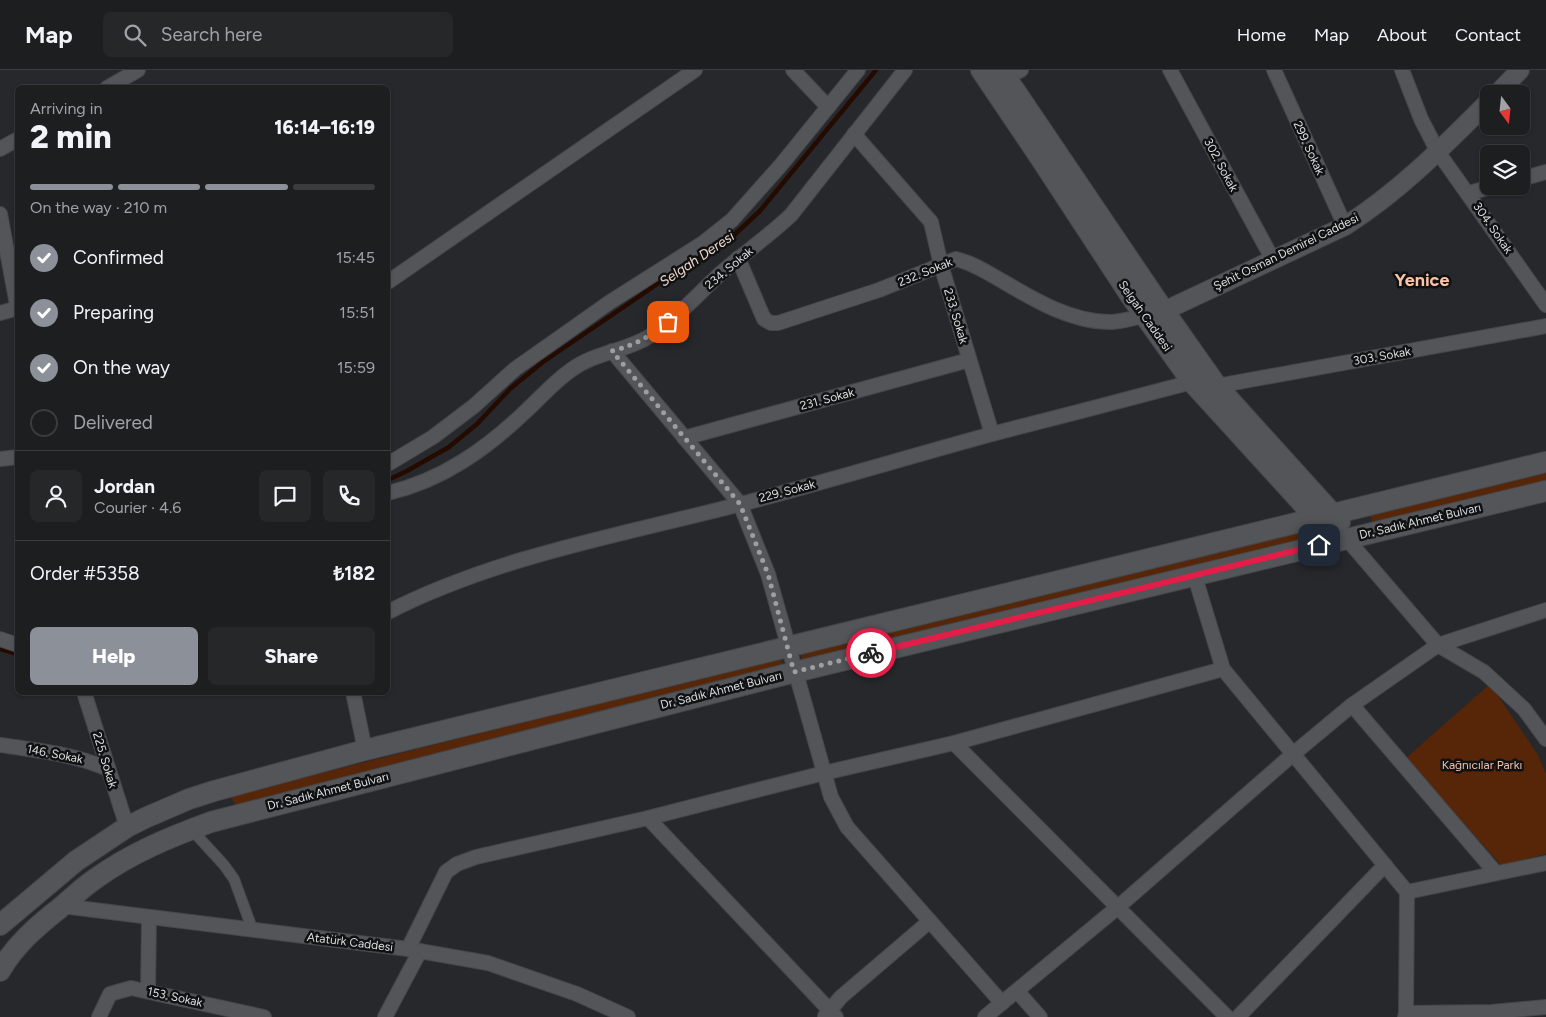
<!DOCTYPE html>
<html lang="en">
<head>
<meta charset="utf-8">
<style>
  :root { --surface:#1c1e20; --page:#252729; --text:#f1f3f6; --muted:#a0a2a5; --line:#3a3c3e; --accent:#8c9099 }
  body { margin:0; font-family:Figtree,sans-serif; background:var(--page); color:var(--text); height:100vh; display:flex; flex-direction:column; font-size:19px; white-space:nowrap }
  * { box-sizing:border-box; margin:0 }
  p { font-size:16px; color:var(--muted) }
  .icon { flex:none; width:28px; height:28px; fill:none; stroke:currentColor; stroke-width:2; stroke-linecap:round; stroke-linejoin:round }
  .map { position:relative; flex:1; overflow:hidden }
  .panel { position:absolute; left:15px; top:15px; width:375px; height:610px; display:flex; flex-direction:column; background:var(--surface); border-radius:8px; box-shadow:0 1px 4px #0004,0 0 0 1px var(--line) }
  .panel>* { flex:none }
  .needle { width:32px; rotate:165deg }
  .controls { position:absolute; left:1480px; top:15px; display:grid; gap:10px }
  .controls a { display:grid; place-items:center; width:50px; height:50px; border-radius:8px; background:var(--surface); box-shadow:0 1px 4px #0004,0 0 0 1px var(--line); font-size:25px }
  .pin { position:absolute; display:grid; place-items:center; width:42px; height:42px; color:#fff; margin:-21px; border-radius:10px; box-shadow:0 2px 8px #0006 }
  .courier { position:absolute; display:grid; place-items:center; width:50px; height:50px; margin:-25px; border:4px solid #e11d48; border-radius:50%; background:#fff; color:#222; box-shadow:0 1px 6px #0007 }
  .headline em { font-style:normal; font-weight:800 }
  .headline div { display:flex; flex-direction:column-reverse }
  .headline { display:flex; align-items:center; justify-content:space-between; height:85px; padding:0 15px }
  h1 { font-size:32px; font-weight:800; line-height:38px }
  .bar { display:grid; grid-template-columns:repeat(4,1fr); gap:8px 5px; align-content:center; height:60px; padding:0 15px }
  .bar i { height:6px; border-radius:4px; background:var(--line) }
  .bar .active { background:var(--accent) }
  .bar p { grid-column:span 4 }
  .line { display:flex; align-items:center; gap:12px; padding:0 15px; border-top:1px solid var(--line) }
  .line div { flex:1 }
  .round { display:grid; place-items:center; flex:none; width:52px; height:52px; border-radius:8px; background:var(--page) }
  ol { padding:0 15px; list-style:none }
  li { display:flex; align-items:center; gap:15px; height:55px }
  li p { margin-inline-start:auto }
  li .icon { padding:5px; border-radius:50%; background:var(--accent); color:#fff; stroke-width:4 }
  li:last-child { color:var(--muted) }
  li i { width:28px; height:28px; border:2px solid var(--line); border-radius:50% }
  .button { display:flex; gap:10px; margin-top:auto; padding:10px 15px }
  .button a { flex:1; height:58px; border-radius:8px; background:var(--accent); color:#fff; font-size:20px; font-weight:800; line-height:58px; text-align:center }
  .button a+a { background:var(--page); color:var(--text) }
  header { display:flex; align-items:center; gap:30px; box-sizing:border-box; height:70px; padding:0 25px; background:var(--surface); border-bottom:1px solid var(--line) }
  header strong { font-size:24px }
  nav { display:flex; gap:28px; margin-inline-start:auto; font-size:18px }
  .search { width:350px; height:45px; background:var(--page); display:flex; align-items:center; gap:12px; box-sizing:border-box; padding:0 18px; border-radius:8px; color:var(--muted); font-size:19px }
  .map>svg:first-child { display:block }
  .green { fill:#572507 }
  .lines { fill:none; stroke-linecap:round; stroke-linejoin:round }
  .stream { stroke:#250a00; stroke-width:4.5 }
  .pedestrian-casing { stroke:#444649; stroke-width:12 }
  .minor-casing { stroke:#444649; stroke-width:16 }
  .tertiary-casing { stroke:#444649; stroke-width:20 }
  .secondary-casing { stroke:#444649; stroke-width:22 }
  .pedestrian { stroke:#535559; stroke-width:10 }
  .minor { stroke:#535559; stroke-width:14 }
  .tertiary { stroke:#535559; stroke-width:18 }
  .secondary { stroke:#535559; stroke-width:20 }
  .done { stroke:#9c9ea0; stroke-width:5; stroke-dasharray:0 9 }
  .route { stroke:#e11d48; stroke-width:6 }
  .labels { text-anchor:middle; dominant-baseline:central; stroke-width:5; stroke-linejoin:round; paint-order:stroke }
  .street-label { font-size:12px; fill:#dcdddf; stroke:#101112 }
  .park-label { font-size:12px; fill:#f1c1aa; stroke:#101112 }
  .water-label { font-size:14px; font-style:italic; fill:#efd6cb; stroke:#101112 }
  .district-label { font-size:18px; font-weight:bold; fill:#fec2a4; stroke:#101112 }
</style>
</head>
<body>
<header>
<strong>Map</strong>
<div class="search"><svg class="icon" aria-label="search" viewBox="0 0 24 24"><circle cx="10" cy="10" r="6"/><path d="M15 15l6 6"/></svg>Search here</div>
<nav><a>Home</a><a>Map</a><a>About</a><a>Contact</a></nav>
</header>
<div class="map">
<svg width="1546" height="947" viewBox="0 0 1546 947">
  <rect width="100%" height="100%" fill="#26282b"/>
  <g class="green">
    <polygon points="1546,403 1546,414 1372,454 1371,445"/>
    <polygon points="1307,460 1311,474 802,591 801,583"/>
    <polygon points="781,588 783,596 236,735 230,726"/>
    <polygon points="1490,614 1538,685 1546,704 1546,784 1501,795 1406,688"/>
  </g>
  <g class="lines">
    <g class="stream">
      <polyline points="388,410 407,401 449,377 477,354 511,318 543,292 675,202 733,166 760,141 876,0"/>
      <polyline points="0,579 18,584"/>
    </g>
    <defs>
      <polyline id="pedestrian" points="191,759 224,795 234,809 253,861"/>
      <g id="minor">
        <polyline points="793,0 828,37"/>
        <polyline points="1170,0 1273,190"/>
        <polyline points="1274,0 1345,156"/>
        <polyline points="1402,0 1421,49 1438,82 1546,235"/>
        <polyline points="1007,7 1021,0"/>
        <polyline points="107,18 138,0"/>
        <polyline points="854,64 931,152 941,195 992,364"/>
        <polyline points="0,79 18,69"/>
        <polyline points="1521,109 1546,102"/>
        <polyline points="1469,123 1494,116"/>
        <polyline points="0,144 18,240"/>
        <path d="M 738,188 L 764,249 L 771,253 L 778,253 L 879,220 L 956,189 C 973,193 988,203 1004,212 C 1036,231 1072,252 1110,252 C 1121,252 1133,248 1144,246"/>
        <polyline points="388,212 695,0"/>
        <polyline points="0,243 18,238"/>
        <polyline points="612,281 740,434 768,504 831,727 847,757 1002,933"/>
        <polyline points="1217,316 1546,256"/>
        <polyline points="684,368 969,290"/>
        <polyline points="0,389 18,387"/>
        <polyline points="388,394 433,367 474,336 515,299 610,232 703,173 732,150 781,95 858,0"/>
        <path d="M 388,423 C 443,410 486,379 526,341 C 541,327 554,312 571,300 C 595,282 625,282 650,266 C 675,250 699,223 721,203 C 744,183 769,166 791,145 L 905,0"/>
        <polyline points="1346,468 1438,575 1484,602 1524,639 1546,669"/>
        <polyline points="1195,507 1223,599 1407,822 1406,943 1405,947"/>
        <path d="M 388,542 C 498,486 621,465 741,434 C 825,412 908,387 992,364 C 1059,347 1125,330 1192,312"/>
        <polyline points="0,569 18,575"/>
        <polyline points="84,622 127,757"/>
        <polyline points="353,622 365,680"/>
        <polyline points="1352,635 1496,803"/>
        <polyline points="954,673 1227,947"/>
        <path d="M 0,675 C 36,680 74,684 108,699"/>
        <polyline points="648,748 836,947"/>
        <polyline points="1407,822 1546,793"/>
        <polyline points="62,836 408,879 488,893 577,924 628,947"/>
        <polyline points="408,879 446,802 457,794 476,787 648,748 824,703 954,673 1223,599"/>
        <polyline points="148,921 149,848"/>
        <polyline points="1017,921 1040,947"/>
        <polyline points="1406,943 1492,942 1546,937"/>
        <polyline points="825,946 841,927 930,851"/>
        <polyline points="99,947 110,924 131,918 264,947"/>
        <polyline points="385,947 420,881"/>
        <polyline points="985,947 1118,837 1292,685 1352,635 1438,575 1546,540"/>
        <polyline points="1238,947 1385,795"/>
      </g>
      <g id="tertiary">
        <polyline points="1497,24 1520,0"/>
        <path d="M 1164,241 L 1345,156 C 1400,121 1443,77 1489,31"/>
      </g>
      <g id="secondary">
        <polyline points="981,0 1041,89 1130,225 1192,312 1324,457"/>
        <polyline points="1001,0 1164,241 1217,316 1340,452"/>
        <polyline points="0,855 76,791 127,757 145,748 189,729 214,721 365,680 1546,392"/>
        <path d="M 0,901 C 15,875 37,856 60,838 C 72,828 83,817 95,809 C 131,783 170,767 211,752 L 795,602 L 1546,421"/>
      </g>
    </defs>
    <use href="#pedestrian" class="pedestrian-casing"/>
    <use href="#minor" class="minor-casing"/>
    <use href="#tertiary" class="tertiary-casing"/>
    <use href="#secondary" class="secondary-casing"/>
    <use href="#pedestrian" class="pedestrian"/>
    <use href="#minor" class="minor"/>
    <use href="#tertiary" class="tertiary"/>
    <use href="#secondary" class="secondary"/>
  </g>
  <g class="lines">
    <path class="done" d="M 668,252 C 649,267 635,275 612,281 L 740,434 L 768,504 L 794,602 L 871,583"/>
    <path class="route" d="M 871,583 C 1020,547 1170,512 1319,475"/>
  </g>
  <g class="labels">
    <g class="street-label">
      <text transform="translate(1309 78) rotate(65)">299. Sokak</text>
      <text transform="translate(1221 95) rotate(62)">302. Sokak</text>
      <text transform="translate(1493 158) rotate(55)">304. Sokak</text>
      <text transform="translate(1286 182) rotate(-26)">Şehit Osman Demirel Caddesi</text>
      <text transform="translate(729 198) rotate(-40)">234. Sokak</text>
      <text transform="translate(925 202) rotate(-22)">232. Sokak</text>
      <text transform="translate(956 246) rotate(73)">233. Sokak</text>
      <text transform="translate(1145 246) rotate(55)">Selgah Caddesi</text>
      <text transform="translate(1382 286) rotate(-10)">303. Sokak</text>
      <text transform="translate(827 329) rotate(-15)">231. Sokak</text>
      <text transform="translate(787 421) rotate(-15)">229. Sokak</text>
      <text transform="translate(1420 451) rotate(-13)">Dr. Sadık Ahmet Bulvarı</text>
      <text transform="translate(721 620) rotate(-14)">Dr. Sadık Ahmet Bulvarı</text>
      <text transform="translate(55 684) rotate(11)">146. Sokak</text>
      <text transform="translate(105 690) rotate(73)">225. Sokak</text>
      <text transform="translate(328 721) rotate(-14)">Dr. Sadık Ahmet Bulvarı</text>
      <text transform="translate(350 872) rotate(7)">Atatürk Caddesi</text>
      <text transform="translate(175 927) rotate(12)">153. Sokak</text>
    </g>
    <g class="park-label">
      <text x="1482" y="695">Kağnıcılar Parkı</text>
    </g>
    <g class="water-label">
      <text transform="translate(697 189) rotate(-34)">Selgah Deresi</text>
    </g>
    <g class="district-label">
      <text x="1422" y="210">Yenice</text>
    </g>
  </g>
</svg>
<div class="controls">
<a><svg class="needle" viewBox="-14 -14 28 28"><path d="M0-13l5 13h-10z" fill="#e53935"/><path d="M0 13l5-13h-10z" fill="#a0a2a5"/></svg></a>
<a><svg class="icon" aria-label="layers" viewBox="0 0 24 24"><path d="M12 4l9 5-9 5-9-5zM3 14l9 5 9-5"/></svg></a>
</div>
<div class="pin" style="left:668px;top:252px;background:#ea580c"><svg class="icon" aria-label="bag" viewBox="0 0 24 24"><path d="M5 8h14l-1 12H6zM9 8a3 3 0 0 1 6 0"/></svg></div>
<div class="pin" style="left:1319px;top:475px;background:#1f2937"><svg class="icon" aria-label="home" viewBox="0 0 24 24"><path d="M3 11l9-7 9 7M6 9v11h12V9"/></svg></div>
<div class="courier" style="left:871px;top:583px"><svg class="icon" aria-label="bike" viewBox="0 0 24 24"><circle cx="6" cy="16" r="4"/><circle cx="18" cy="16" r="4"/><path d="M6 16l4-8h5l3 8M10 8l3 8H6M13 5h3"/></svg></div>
<section class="panel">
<div class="headline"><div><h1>2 min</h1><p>Arriving in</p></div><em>16:14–16:19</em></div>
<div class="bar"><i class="active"></i><i class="active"></i><i class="active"></i><i></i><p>On the way · 210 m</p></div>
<ol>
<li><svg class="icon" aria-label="check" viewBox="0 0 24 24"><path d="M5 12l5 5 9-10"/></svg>Confirmed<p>15:45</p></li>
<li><svg class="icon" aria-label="check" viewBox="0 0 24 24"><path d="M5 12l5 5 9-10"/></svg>Preparing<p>15:51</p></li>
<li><svg class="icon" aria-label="check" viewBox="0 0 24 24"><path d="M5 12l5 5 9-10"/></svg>On the way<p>15:59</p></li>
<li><i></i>Delivered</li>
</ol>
<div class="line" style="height:90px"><a class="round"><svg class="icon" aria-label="person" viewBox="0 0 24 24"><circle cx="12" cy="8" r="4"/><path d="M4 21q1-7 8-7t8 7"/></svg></a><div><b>Jordan</b><p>Courier · 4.6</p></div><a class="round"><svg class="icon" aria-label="chat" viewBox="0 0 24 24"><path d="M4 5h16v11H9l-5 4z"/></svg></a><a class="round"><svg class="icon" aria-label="phone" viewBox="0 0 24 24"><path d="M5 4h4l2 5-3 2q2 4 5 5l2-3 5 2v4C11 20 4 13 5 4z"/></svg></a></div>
<div class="line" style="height:65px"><div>Order #5358</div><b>₺182</b></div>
<div class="button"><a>Help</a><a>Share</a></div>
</section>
</div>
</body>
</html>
